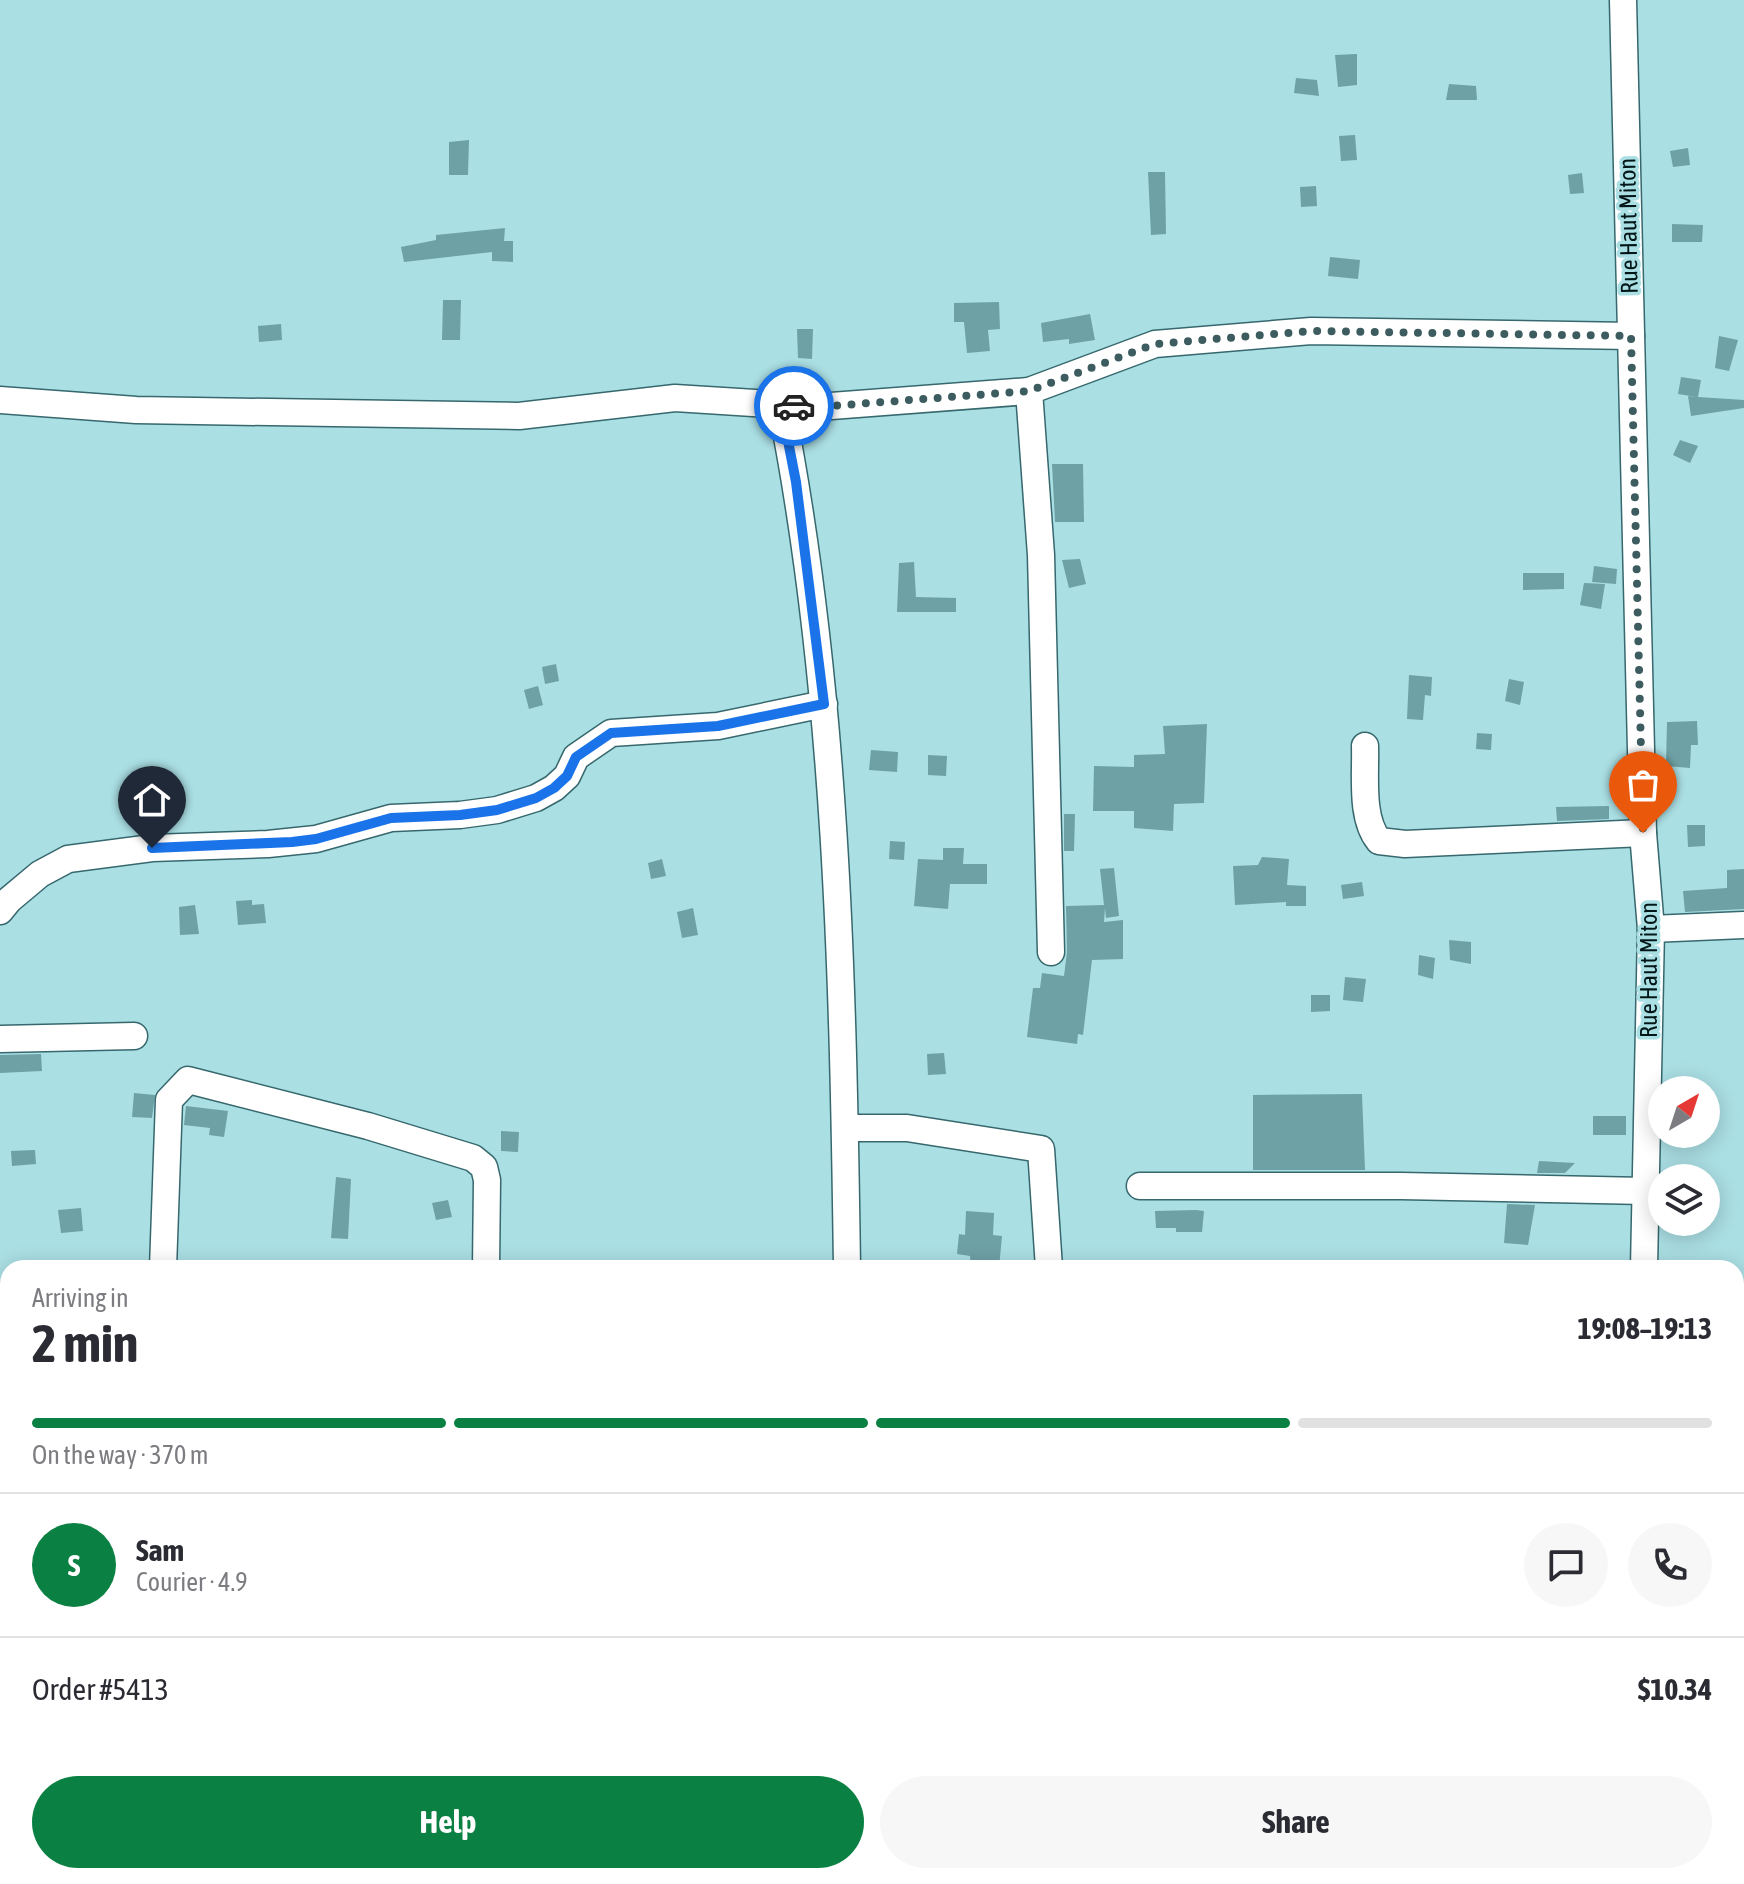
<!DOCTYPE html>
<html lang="en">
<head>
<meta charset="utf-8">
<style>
  :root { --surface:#fff; --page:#f7f7f7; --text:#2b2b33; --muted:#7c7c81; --line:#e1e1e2; --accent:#0b8043 }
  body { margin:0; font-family:"Asap Condensed",sans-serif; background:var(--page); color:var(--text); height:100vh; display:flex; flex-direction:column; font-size:30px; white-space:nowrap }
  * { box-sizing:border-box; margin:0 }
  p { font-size:26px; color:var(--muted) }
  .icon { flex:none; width:44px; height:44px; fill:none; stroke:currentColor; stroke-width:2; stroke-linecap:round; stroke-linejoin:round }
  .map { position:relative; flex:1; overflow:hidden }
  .sheet { position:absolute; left:0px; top:1260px; width:1744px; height:624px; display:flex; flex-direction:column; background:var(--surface); border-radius:24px 24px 0 0; box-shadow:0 4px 20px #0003 }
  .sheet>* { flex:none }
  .needle { width:52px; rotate:39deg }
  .fabs { position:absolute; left:1648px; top:1076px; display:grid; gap:16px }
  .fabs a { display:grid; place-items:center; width:72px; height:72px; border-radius:50%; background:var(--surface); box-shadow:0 4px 20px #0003; font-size:40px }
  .pin { position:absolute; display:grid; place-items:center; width:68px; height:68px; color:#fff; margin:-82px -34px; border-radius:50% 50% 50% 0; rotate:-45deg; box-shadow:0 0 8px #0007 }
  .pin .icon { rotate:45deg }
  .courier { position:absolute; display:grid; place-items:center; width:80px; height:80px; margin:-40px; border:6px solid #1a73e8; border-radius:50%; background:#fff; color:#222; box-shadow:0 2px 10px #0007 }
  .head em { font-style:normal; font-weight:700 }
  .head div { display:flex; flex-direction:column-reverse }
  .head { display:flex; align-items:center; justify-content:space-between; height:136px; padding:0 32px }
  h1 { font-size:52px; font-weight:700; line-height:60px }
  .bar { display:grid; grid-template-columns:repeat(4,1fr); gap:12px 8px; align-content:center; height:96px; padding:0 32px }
  .bar i { height:10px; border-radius:6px; background:var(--line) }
  .bar .on { background:var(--accent) }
  .bar p { grid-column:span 4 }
  .line { display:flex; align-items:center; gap:20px; padding:0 32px; border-top:2px solid var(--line) }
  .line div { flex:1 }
  .round { display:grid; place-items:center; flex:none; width:84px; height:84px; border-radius:42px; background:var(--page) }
  .button { display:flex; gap:16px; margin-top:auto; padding:16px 32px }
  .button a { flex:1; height:92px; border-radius:48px; background:var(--accent); color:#fff; font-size:32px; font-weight:700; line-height:92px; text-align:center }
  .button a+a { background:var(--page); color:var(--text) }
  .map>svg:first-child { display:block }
  .building { fill:#6ea1a5 }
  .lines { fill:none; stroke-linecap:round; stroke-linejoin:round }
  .minor-casing { stroke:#36686d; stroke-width:29 }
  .minor { stroke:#fff; stroke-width:26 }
  .done { stroke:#3d5c5f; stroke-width:8; stroke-dasharray:0 14.4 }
  .route { stroke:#1a73e8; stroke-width:10 }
  .labels { text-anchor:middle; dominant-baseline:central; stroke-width:7; stroke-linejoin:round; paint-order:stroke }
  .street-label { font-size:24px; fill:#021618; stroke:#aadfe4 }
</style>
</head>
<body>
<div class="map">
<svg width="1744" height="1884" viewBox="0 0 1744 1884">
  <rect width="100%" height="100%" fill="#aadfe4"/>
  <g class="building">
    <polygon points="1357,54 1357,85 1338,87 1335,55"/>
    <polygon points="1296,78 1317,80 1319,96 1294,93"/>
    <polygon points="1449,84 1476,86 1477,100 1446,100"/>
    <polygon points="1355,135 1357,160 1341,161 1339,136"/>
    <polygon points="469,140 468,175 449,175 449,142"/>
    <polygon points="1688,148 1690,165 1673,167 1670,151"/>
    <polygon points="1148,172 1165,172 1166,234 1151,235"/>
    <polygon points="1582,173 1584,193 1570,194 1568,175"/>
    <polygon points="1316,186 1317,206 1301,207 1300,187"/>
    <polygon points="1672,224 1703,225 1702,242 1672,242"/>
    <polygon points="505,228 504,241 513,241 513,262 492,261 492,252 404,262 401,247 436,240 436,235"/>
    <polygon points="1330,257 1360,260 1358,279 1328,276"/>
    <polygon points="443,300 461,300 460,340 442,340"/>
    <polygon points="999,302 1000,329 988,330 990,351 967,353 964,322 954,322 954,303"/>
    <polygon points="1090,314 1095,340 1069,344 1069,339 1043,342 1041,323"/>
    <polygon points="281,324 282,340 259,342 258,326"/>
    <polygon points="797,329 813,329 812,359 798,358"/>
    <polygon points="1719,336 1738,340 1729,371 1715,368"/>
    <polygon points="1681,377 1701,380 1698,397 1744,400 1744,408 1691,416 1688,396 1697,397 1678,394"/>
    <polygon points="1680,440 1698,446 1690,463 1673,455"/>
    <polygon points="1052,464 1083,464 1084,522 1055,522"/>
    <polygon points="1080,559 1086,584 1069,588 1062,560"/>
    <polygon points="914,562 916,597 956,598 956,612 897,612 899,563"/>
    <polygon points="1594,566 1617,569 1616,584 1592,582"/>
    <polygon points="1523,573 1564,573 1564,589 1523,590"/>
    <polygon points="1584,583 1605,584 1601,609 1580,605"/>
    <polygon points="556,664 559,681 545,684 542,667"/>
    <polygon points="1409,675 1432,677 1431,696 1425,695 1423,720 1407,719"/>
    <polygon points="1509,679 1524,682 1520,705 1505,701"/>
    <polygon points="538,686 543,705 529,709 524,690"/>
    <polygon points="1697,721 1698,745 1691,745 1690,768 1666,766 1667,722"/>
    <polygon points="1207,724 1204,803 1174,804 1173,831 1134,828 1134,811 1093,811 1094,766 1134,767 1134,755 1165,754 1163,726"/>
    <polygon points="1477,733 1492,734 1491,750 1476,749"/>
    <polygon points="871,750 898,752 897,772 869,770"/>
    <polygon points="928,755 947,756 946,776 928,775"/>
    <polygon points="1609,806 1609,819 1557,821 1556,807"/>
    <polygon points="1064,814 1075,814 1074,851 1064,851"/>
    <polygon points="1687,825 1705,825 1705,846 1688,847"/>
    <polygon points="890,841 905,842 904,860 889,859"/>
    <polygon points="943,848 964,848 963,864 987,864 987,884 950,884 948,909 914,906 918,859 943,860"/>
    <polygon points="1262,857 1289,859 1287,885 1306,886 1306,906 1286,906 1286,902 1235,905 1233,866 1258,865"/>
    <polygon points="662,859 666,876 651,879 648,863"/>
    <polygon points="1114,868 1119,916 1106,918 1105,908 1104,922 1123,920 1123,959 1092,960 1083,1035 1078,1034 1077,1044 1027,1037 1033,988 1040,988 1042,973 1064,976 1067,952 1066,906 1104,905 1100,869"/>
    <polygon points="1744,869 1744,909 1685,912 1683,891 1727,888 1727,870"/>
    <polygon points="1362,882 1364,896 1343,899 1341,885"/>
    <polygon points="252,900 252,905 264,904 266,923 238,925 236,901"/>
    <polygon points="195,905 199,934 180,935 179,907"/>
    <polygon points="693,908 698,935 682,938 677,912"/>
    <polygon points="1449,940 1471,942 1471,964 1450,960"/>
    <polygon points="1419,955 1435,958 1433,979 1418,975"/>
    <polygon points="1345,977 1366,979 1363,1002 1343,1000"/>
    <polygon points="1311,995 1330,995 1330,1011 1311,1012"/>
    <polygon points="944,1053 946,1074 928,1075 927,1054"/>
    <polygon points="41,1054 42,1071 0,1073 0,1055"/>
    <polygon points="134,1093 155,1095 152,1118 132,1117"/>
    <polygon points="1362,1094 1365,1170 1253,1170 1253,1095"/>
    <polygon points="186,1106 228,1111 224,1137 209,1135 210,1128 184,1125"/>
    <rect x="1593" y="1116" width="33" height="19"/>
    <polygon points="501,1131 519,1132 518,1152 501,1151"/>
    <polygon points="35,1150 36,1164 12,1166 11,1151"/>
    <polygon points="1539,1161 1575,1163 1565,1173 1537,1173"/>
    <polygon points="336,1177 351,1179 348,1239 331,1238"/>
    <polygon points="448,1200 452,1217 436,1220 432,1203"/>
    <polygon points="1507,1204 1535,1205 1528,1245 1504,1243"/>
    <polygon points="81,1208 83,1231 61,1233 58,1210"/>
    <polygon points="1196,1210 1204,1211 1202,1232 1176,1232 1176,1228 1156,1228 1155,1211"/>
    <polygon points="966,1211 994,1213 993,1235 1002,1236 999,1268 971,1268 970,1256 957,1254 959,1234 965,1235"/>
  </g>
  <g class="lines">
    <defs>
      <g id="minor">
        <polyline points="1623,0 1643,833 1651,929 1644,1268"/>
        <polyline points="1029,391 1041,555 1051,952"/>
        <polyline points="0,400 136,410 519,416 675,398 818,407 1029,391 1155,344 1311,331 1631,336"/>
        <path d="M 781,405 C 837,689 843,979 847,1268"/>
        <path d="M 1365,746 C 1366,775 1360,818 1379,841 L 1405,844 L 1643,833"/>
        <polyline points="0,911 9,900 40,874 68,859 152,848 268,844 316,839 391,818 460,815 497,810 536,798 554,788 567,776 576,757 611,733 718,726 824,704"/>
        <polyline points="1651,929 1744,925"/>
        <polyline points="0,1039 134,1036"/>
        <polyline points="845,1128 907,1128 1041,1149 1049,1268"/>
        <polyline points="1140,1186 1401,1186 1645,1191"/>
        <polyline points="163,1268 169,1100 188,1080 368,1126 473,1158 484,1167 487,1180 486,1268"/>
        <polyline points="0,1390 8,1390"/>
        <polyline points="0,1606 8,1604"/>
        <polyline points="857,1876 858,1884"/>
        <polyline points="980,1876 980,1884"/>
        <polyline points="1146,1876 1146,1884"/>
        <polyline points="1652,1876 1653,1884"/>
        <polyline points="174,1884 174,1876"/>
      </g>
    </defs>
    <use href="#minor" class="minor-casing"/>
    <use href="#minor" class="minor"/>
  </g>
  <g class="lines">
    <polyline class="done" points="794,406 818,407 1029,391 1155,344 1311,331 1631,336 1643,833"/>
    <polyline class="route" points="152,848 292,842 316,839 391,818 460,815 497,810 536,798 554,788 567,776 576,757 611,733 718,726 824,704 796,482 781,405 794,406"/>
  </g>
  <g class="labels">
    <g class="street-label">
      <text transform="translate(1628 226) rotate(-91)">Rue Haut Miton</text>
      <text transform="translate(1648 970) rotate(-90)">Rue Haut Miton</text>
    </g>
  </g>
</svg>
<div class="fabs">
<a><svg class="needle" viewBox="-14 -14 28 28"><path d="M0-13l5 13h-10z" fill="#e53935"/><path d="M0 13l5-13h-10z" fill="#7c7c81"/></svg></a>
<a><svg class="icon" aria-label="layers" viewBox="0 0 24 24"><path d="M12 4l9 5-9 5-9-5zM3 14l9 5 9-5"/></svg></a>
</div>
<div class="pin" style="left:1643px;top:833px;background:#ea580c"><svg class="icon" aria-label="bag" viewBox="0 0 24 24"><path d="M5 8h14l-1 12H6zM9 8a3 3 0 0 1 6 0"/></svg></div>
<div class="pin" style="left:152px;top:848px;background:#1f2937"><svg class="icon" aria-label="home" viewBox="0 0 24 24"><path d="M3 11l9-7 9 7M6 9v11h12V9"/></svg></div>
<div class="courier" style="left:794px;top:406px"><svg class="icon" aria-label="car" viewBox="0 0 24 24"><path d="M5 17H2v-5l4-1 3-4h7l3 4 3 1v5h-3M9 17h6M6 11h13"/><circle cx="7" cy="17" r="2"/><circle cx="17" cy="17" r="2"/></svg></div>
<section class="sheet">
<div class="head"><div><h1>2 min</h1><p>Arriving in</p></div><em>19:08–19:13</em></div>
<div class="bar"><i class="on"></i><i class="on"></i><i class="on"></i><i></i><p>On the way · 370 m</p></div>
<div class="line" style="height:144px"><b class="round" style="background:var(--accent);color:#fff">S</b><div><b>Sam</b><p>Courier · 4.9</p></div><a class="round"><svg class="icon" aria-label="chat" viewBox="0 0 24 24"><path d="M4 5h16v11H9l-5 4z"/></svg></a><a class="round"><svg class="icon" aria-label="phone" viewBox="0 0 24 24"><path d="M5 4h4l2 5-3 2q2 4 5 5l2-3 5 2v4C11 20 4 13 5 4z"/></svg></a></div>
<div class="line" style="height:104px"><div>Order #5413</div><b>$10.34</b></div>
<div class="button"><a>Help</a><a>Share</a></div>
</section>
</div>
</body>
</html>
